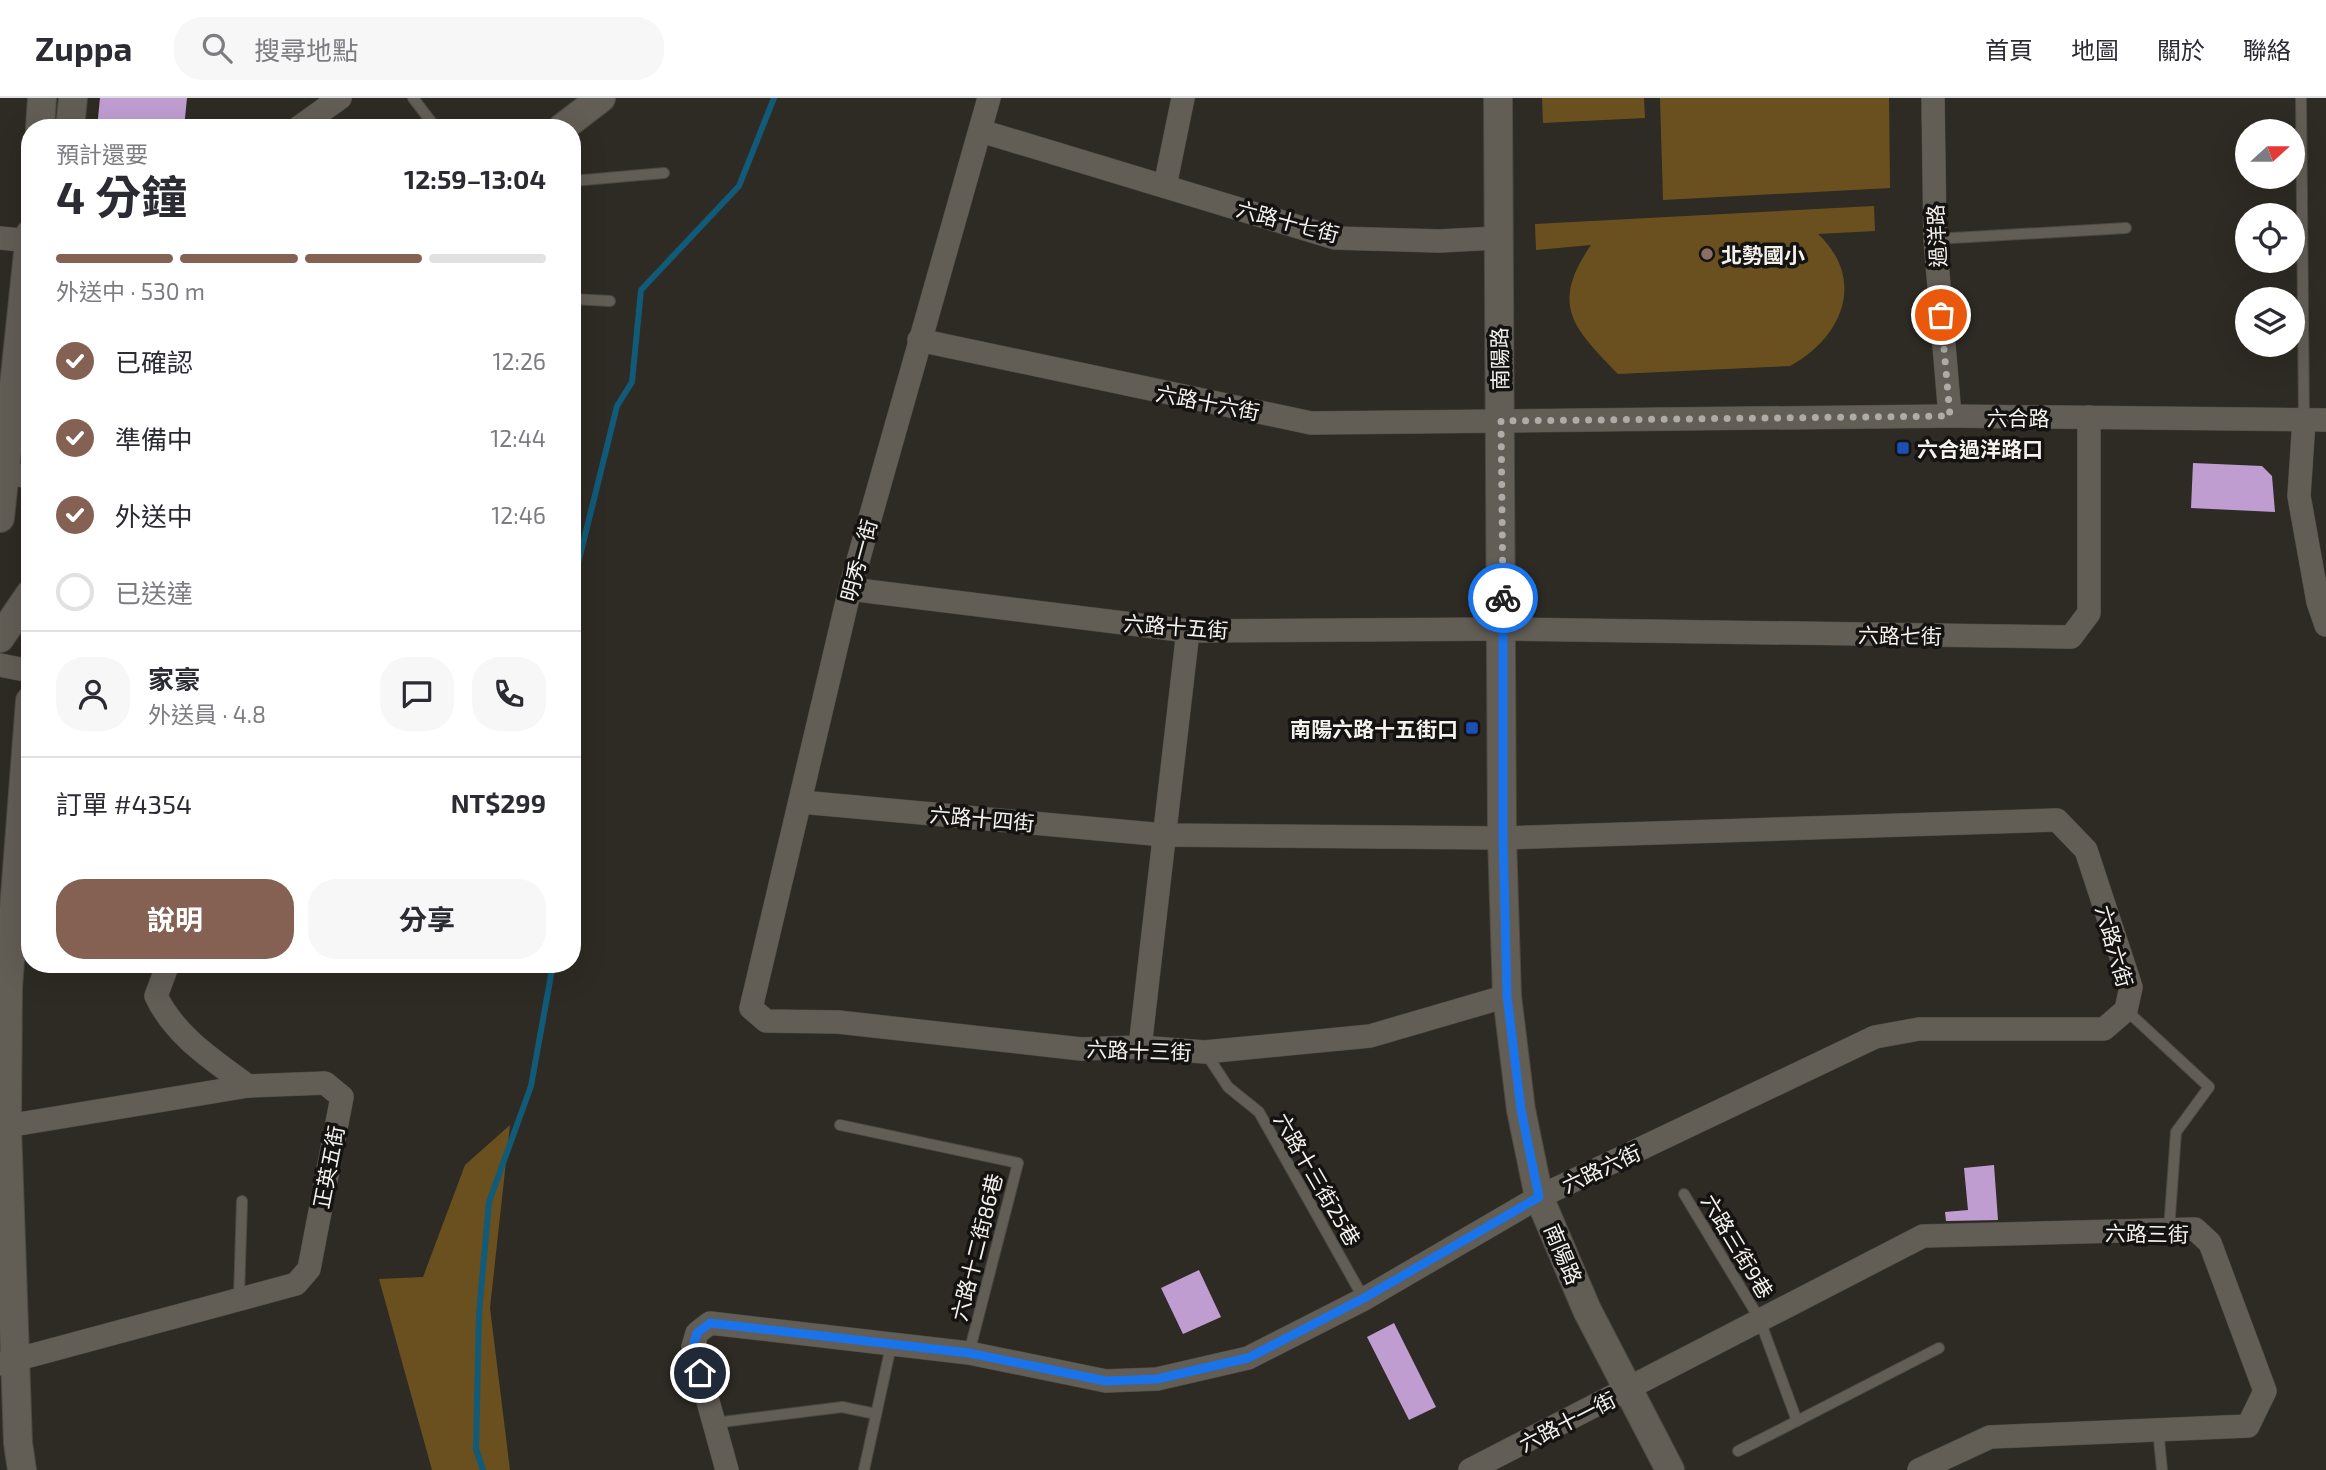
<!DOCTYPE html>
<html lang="zh-TW">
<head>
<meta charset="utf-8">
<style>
  :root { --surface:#fff; --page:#f7f7f7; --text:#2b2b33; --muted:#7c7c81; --line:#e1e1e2; --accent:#846152 }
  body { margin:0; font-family:"Exo 2","Noto Sans TC",sans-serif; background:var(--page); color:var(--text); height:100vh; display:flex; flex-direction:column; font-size:26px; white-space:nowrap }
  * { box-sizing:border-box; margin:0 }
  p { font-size:23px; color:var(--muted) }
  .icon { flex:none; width:38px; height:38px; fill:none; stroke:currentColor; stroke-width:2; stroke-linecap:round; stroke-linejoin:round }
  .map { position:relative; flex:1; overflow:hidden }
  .panel { position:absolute; left:21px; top:21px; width:560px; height:854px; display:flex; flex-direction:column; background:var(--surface); border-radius:28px; box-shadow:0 7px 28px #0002 }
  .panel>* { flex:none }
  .needle { width:46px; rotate:69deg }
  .tools { position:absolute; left:2235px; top:21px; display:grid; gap:14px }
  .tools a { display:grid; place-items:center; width:70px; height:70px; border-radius:50%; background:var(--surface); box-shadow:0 7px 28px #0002; font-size:35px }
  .pin { position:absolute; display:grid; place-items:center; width:60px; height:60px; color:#fff; margin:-30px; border:4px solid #fff; border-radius:50%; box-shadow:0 2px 7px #0007 }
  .courier { position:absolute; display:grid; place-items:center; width:70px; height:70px; margin:-35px; border:5px solid #1a73e8; border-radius:50%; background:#fff; color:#222; box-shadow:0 2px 9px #0007 }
  .overview em { font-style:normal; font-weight:700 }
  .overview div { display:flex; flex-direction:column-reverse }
  .overview { display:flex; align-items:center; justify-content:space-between; height:119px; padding:0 35px }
  h1 { font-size:46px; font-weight:700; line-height:52px }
  .bar { display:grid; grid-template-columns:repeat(4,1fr); gap:10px 7px; align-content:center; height:84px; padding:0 35px }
  .bar i { height:9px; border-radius:5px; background:var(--line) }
  .bar .current { background:var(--accent) }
  .bar p { grid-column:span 4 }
  .line { display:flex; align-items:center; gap:18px; padding:0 35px; border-top:2px solid var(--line) }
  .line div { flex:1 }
  .round { display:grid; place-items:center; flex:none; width:74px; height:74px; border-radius:28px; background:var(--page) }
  ol { padding:0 35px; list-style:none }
  li { display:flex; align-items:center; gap:21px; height:77px }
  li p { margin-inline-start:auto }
  li .icon { padding:7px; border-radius:50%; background:var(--accent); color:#fff; stroke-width:4 }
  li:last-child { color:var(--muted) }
  li i { width:38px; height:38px; border:4px solid var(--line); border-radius:50% }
  .primary-button { display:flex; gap:14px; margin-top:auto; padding:14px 35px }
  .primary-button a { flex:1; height:80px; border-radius:28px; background:var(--accent); color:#fff; font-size:28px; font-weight:700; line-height:80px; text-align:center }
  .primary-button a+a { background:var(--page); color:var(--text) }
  header { display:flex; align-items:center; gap:42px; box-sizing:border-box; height:98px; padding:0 35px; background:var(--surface); border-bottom:2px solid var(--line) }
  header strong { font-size:33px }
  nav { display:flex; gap:38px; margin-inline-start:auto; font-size:24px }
  .search { width:490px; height:63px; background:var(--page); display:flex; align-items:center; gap:18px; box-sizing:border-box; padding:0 24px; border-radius:28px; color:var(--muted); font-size:26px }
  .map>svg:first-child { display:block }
  .green { fill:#6a501f }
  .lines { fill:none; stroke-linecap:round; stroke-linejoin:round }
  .stream { stroke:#115a78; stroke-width:6 }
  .building { fill:#bf9dd1 }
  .service-casing { stroke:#4c4943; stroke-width:12 }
  .minor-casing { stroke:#4c4943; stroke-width:24 }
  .tertiary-casing { stroke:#4c4943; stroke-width:30 }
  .service { stroke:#625e56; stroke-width:10 }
  .minor { stroke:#625e56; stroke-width:23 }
  .tertiary { stroke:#625e56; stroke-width:28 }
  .done { stroke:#afaca7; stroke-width:7; stroke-dasharray:0 12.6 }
  .route { stroke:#1a73e8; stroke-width:9 }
  .education-dot { fill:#8d6e63; stroke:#151311; stroke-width:2.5 }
  .transit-dot { fill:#1a4fb4; stroke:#151311; stroke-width:2.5 }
  .labels { text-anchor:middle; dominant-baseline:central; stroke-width:7; stroke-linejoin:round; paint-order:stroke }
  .street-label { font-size:21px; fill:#f4f2ed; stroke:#151311 }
  .poi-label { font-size:21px; font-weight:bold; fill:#f4f2ed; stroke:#151311; text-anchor:start }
</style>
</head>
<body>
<header>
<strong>Zuppa</strong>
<div class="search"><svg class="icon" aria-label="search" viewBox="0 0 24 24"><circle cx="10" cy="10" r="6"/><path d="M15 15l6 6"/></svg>搜尋地點</div>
<nav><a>首頁</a><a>地圖</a><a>關於</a><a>聯絡</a></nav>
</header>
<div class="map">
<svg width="2326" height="1372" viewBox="0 0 2326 1372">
  <rect width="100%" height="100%" fill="#2e2b24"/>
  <g class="green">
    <polygon points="1542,0 1644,0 1645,20 1543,25"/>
    <polygon points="1660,0 1889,0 1890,90 1663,102"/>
    <path d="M 1874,108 L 1875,133 L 1818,136 C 1867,182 1842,240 1790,268 L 1618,276 C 1574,230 1549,208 1591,147 L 1536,152 L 1535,126 Z"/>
    <polygon points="510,1027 490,1210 510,1372 432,1372 379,1181 423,1179 465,1067"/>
  </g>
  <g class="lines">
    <g class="stream">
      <polyline points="572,490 617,308 632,284 641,192 739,88 774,0"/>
      <polyline points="572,560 577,617 572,753"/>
      <polyline points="483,1372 476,1351 479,1215 489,1104 531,988 553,866"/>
    </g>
  </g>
  <g class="building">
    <polygon points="100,0 187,0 184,30 97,30"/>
    <polygon points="2193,365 2262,368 2272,378 2275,414 2191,410"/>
    <polygon points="1994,1067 1998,1122 1946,1123 1945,1114 1968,1112 1964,1070"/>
    <polygon points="1199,1172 1221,1219 1183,1236 1161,1190"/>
    <polygon points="1394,1225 1436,1309 1409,1322 1367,1239"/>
  </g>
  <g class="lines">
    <defs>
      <g id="service">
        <polyline points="413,0 436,30"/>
        <polyline points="2301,0 2304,322"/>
        <polyline points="572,83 664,75"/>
        <polyline points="1935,141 2126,130"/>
        <polyline points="572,201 610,203"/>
        <polyline points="2126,912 2209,989 2176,1034 2169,1132"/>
        <polyline points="1205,954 1228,989 1259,1014 1364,1201"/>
        <polyline points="840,1027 1018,1065 969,1255"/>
        <polyline points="1684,1096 1759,1220 1797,1323 1738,1353"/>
        <polyline points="239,1199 242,1103"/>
        <polyline points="1797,1323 1939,1250"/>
        <polyline points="714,1325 842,1309 876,1316"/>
        <polyline points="2158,1331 2162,1372"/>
        <polyline points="864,1372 891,1248"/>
      </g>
      <g id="minor">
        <polyline points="989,0 850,491 751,910 766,923 838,924 1081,951 1140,949 1205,954 1370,938 1507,898"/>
        <polyline points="1933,0 1935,141 1950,318"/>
        <polyline points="298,30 340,0"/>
        <polyline points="981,33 1335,140 1439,143 1497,140"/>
        <polyline points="1165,88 1183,0"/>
        <polyline points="0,140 30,143"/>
        <polyline points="919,242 1311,325 1950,318 2326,322"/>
        <polyline points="2304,322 2299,398 2318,504 2326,527"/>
        <polyline points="0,376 30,378"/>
        <polyline points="850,491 1188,533 1503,531 2071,539 2089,515 2089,319"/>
        <polyline points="0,567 30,573"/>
        <path d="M 168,866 L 156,898 C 175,938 213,962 248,988"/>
        <polyline points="1140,949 1188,533"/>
        <polyline points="0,1266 296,1186 309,1171 342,999 325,985 248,988 7,1028"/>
        <polyline points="727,1372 693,1249 697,1235 710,1225 969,1255 1106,1283 1157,1281 1248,1260 1364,1201 1539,1099 1875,939 1919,931 2104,931 2126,912 2131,889 2086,752 2057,722 1502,740 1164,737 801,704"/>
        <polyline points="1470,1372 1923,1138 2195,1131 2210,1145 2265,1293 2248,1328 1990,1339 1919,1372"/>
      </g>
      <g id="tertiary">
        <polyline points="1498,0 1502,740 1507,898 1521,1012 1539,1099 1587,1212 1670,1372"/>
        <polyline points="40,30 42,0"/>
        <polyline points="70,30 73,0"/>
        <polyline points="562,30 601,0"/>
        <polyline points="0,420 30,136"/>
        <polyline points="0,540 30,496"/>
        <polyline points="22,1372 18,1345 7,1028 8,889 30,603"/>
      </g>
    </defs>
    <use href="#service" class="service-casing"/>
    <use href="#minor" class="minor-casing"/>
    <use href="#tertiary" class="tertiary-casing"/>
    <use href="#service" class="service"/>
    <use href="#minor" class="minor"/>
    <use href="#tertiary" class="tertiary"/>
  </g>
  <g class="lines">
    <polyline class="done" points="1503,500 1501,323 1950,318 1941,217"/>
    <polyline class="route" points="700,1275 693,1249 697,1235 710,1225 969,1255 1106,1283 1157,1281 1248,1260 1364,1200 1539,1099 1521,1012 1507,898 1503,740 1503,500"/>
  </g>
  <circle class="education-dot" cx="1707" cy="156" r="7"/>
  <g class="transit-dot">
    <rect x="1896" y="343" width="14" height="14" rx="3.5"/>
    <rect x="1465" y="623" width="14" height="14" rx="3.5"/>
  </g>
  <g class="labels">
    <g class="street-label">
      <text transform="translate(1288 123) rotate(15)">六路十七街</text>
      <text transform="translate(1936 138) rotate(-93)">過洋路</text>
      <text transform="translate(1499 261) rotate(-91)">南陽路</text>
      <text transform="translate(1208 304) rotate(11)">六路十六街</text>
      <text x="2018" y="319">六合路</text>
      <text transform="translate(858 462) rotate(-75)">明秀一街</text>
      <text transform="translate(1176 528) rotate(4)">六路十五街</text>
      <text transform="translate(1900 537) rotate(1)">六路七街</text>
      <text transform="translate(982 720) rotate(5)">六路十四街</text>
      <text transform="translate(2115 848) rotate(74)">六路六街</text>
      <text transform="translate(1139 952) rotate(2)">六路十三街</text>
      <text transform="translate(328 1069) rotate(-79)">正英五街</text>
      <text transform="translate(1601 1070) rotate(-25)">六路六街</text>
      <text transform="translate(1318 1081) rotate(60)">六路十三街25巷</text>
      <text transform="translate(2147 1135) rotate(1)">六路三街</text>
      <text transform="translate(1738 1148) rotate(59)">六路三街9巷</text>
      <text transform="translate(976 1149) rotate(-76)">六路十二街86巷</text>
      <text transform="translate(1564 1156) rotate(67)">南陽路</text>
      <text transform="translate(1567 1323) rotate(-27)">六路十一街</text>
    </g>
    <g class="poi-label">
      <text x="1721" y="156">北勢國小</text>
      <text x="1917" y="350">六合過洋路口</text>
      <text x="1458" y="630" text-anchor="end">南陽六路十五街口</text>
    </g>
  </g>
</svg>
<div class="tools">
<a><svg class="needle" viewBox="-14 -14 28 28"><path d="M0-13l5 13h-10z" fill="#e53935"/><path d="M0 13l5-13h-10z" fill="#7c7c81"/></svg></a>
<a><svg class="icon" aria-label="locate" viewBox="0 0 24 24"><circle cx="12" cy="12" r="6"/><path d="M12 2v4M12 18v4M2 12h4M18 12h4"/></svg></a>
<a><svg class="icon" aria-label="layers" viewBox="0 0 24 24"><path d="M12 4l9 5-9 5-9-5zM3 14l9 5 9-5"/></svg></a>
</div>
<div class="pin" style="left:1941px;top:217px;background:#ea580c"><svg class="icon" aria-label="bag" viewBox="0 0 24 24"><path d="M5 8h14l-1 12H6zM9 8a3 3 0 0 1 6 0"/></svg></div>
<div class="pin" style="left:700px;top:1275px;background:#1f2937"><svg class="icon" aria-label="home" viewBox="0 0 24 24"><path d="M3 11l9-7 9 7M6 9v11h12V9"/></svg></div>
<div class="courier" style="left:1503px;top:500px"><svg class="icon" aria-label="bike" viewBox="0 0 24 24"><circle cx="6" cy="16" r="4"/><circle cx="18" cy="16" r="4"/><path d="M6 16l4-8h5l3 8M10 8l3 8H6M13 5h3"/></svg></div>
<section class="panel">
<div class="overview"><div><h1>4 分鐘</h1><p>預計還要</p></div><em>12:59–13:04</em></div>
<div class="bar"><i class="current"></i><i class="current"></i><i class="current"></i><i></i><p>外送中 · 530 m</p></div>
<ol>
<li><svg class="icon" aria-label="check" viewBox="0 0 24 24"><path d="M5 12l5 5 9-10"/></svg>已確認<p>12:26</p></li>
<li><svg class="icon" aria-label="check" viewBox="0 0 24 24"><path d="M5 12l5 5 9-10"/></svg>準備中<p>12:44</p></li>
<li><svg class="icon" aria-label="check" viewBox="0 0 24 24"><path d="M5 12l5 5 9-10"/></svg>外送中<p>12:46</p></li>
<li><i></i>已送達</li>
</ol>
<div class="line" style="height:126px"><a class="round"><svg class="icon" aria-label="person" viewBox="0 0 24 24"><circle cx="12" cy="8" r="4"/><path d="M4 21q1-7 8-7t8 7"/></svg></a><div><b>家豪</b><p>外送員 · 4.8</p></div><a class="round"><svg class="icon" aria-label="chat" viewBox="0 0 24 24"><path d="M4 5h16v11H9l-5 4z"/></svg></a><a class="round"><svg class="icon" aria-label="phone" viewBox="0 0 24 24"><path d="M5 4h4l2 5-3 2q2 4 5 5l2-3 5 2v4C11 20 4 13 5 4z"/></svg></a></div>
<div class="line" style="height:91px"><div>訂單 #4354</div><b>NT$299</b></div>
<div class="primary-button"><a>說明</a><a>分享</a></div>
</section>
</div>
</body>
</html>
